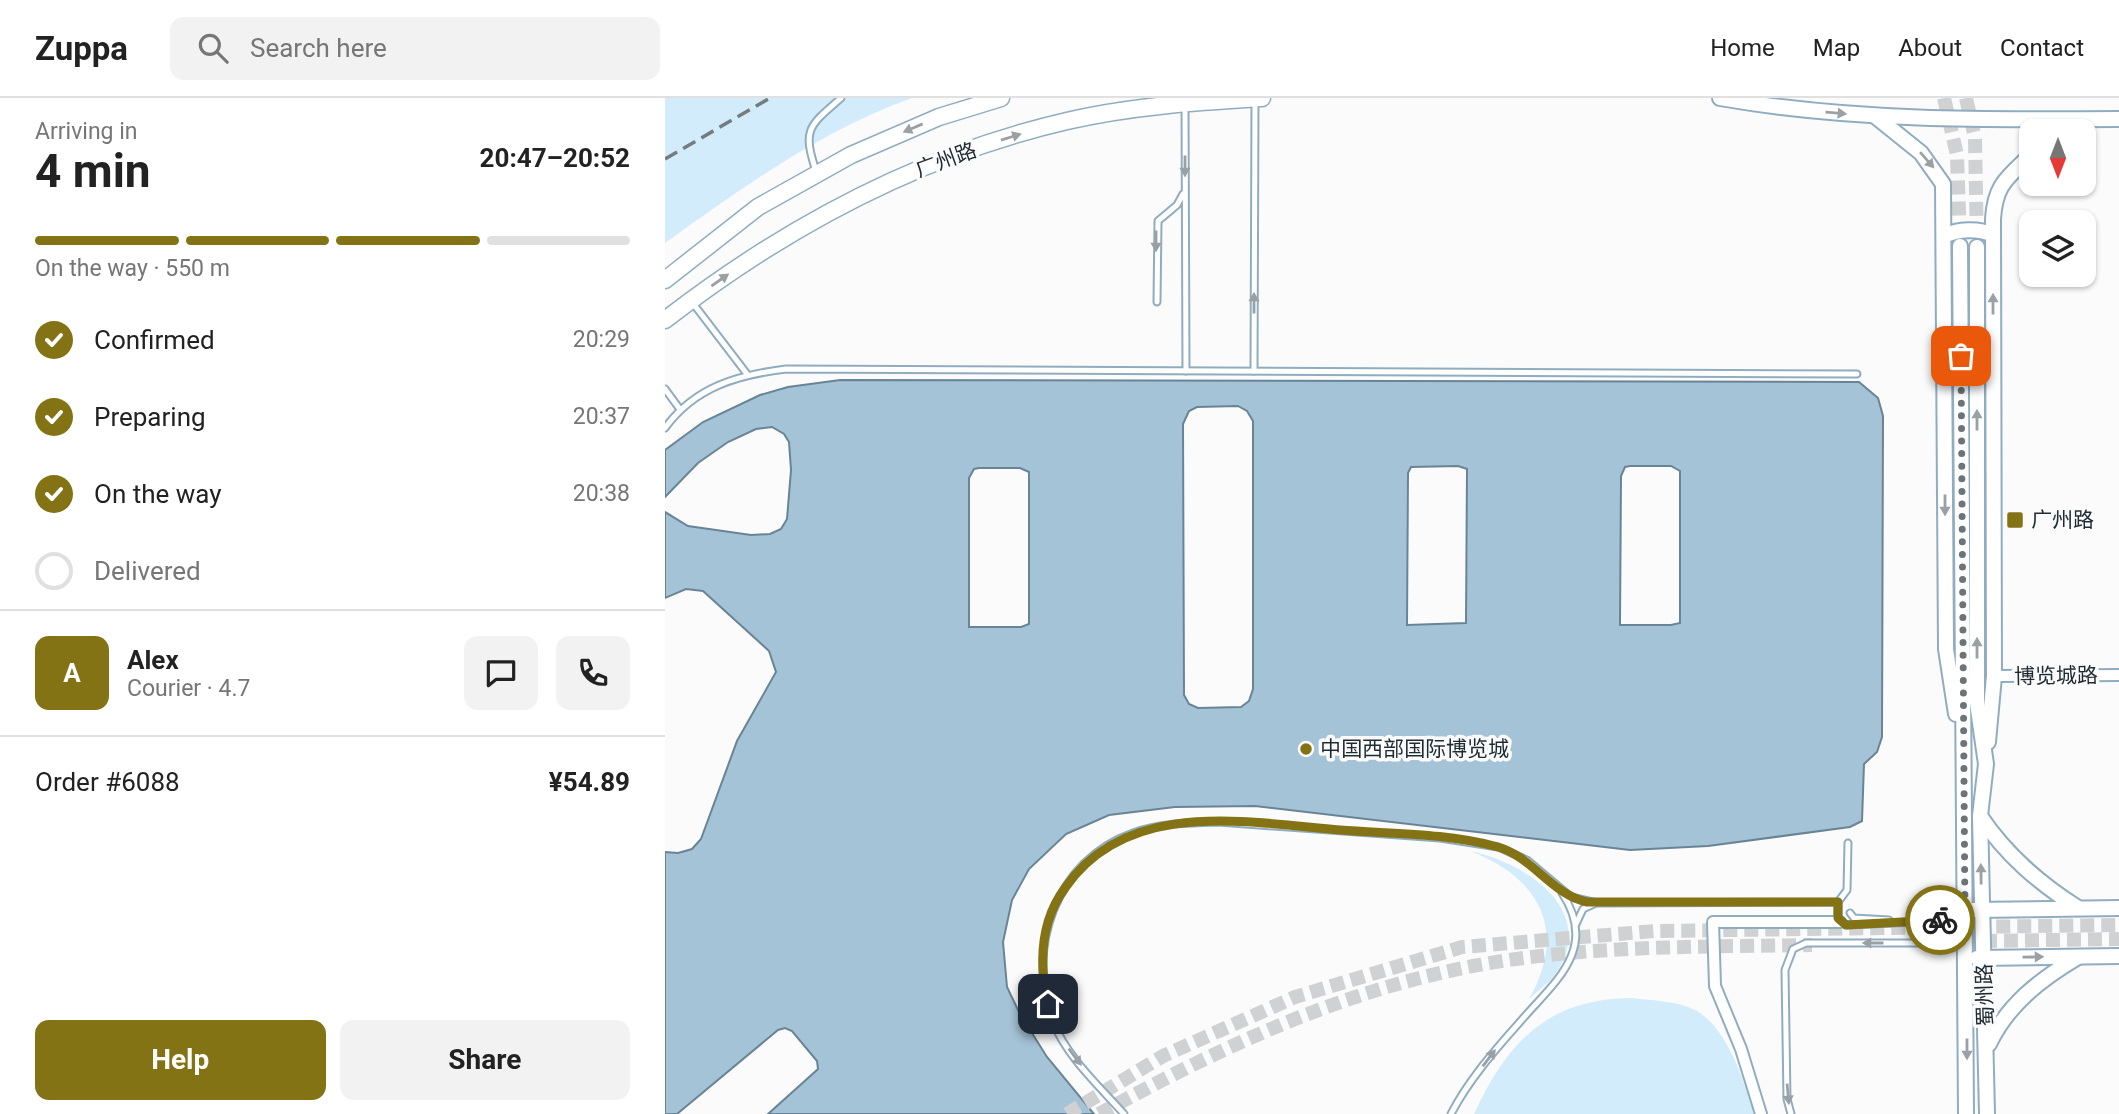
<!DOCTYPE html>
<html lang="en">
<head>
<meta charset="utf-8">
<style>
  :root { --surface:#fff; --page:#f2f2f2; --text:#222; --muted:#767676; --line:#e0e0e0; --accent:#837315 }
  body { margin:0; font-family:Roboto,"Noto Sans SC",sans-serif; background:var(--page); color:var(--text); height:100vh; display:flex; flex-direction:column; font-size:26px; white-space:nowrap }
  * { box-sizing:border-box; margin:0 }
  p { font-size:23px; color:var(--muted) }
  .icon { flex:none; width:38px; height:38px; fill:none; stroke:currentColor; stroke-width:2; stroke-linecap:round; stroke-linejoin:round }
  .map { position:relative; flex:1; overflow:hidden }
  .drawer { display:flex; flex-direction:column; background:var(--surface); width:665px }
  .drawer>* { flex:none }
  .needle { width:46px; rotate:180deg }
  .tools { position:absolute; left:1354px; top:21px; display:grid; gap:14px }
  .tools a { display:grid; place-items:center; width:77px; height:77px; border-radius:14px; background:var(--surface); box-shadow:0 2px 5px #0004; font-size:35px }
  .pin { position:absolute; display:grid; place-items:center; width:60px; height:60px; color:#fff; margin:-30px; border-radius:14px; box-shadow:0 4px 10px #0006 }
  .courier { position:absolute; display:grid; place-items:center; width:70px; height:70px; margin:-35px; border:5px solid #837315; border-radius:50%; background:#fff; color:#222; box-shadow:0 2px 9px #0007 }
  .overview em { font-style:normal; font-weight:700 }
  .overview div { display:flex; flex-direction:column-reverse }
  .overview { display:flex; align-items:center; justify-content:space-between; height:119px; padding:0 35px }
  h1 { font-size:46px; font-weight:700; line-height:52px }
  .bar { display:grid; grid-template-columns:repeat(4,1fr); gap:10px 7px; align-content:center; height:84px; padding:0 35px }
  .bar i { height:9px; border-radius:5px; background:var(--line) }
  .bar .on { background:var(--accent) }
  .bar p { grid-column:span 4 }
  .line { display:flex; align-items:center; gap:18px; padding:0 35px; border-top:2px solid var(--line) }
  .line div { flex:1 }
  .round { display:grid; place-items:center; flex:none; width:74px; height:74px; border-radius:14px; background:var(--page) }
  ol { padding:0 35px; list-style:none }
  li { display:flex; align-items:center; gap:21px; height:77px }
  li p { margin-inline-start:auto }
  li .icon { padding:7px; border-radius:50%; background:var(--accent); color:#fff; stroke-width:4 }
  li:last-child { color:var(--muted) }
  li i { width:38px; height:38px; border:4px solid var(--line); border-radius:50% }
  .primary-button { display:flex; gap:14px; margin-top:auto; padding:14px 35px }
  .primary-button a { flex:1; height:80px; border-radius:14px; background:var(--accent); color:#fff; font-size:28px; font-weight:700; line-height:80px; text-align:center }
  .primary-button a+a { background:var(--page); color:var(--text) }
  header { display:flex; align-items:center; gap:42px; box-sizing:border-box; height:98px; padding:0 35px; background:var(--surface); border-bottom:2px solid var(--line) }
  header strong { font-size:33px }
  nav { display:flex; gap:38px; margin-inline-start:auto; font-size:24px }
  .search { width:490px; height:63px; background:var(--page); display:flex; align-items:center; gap:18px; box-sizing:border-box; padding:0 24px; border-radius:14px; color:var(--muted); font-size:26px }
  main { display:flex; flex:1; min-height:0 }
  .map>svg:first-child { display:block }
  .green { fill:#d3ecfc }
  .building { fill:#a5c3d6; stroke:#698496; stroke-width:2; fill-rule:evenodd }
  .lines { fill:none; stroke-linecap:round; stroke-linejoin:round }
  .secondary-tunnel { stroke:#cfd1d3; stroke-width:14; stroke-dasharray:14 7; stroke-linecap:butt }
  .lane-casing { stroke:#90adc0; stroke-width:9 }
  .street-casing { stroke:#90adc0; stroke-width:14 }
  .secondary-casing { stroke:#90adc0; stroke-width:18 }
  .primary-casing { stroke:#90adc0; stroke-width:19 }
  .lane { stroke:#fff; stroke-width:5 }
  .street { stroke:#fff; stroke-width:10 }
  .secondary { stroke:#fff; stroke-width:14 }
  .primary { stroke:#fff; stroke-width:16 }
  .rail { stroke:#747c80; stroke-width:3.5; stroke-dasharray:14 7; stroke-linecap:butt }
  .oneway { fill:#9aa0a3 }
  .done { stroke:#6c7478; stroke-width:7; stroke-dasharray:0 12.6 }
  .route { stroke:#837315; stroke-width:9 }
  .poi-dot { fill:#837315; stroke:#fbfbfb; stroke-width:2.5 }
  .labels { text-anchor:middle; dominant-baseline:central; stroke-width:7; stroke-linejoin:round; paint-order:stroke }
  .street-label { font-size:21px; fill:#1f2b32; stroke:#fbfbfb }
  .poi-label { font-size:21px; fill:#1f2b32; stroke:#fbfbfb; text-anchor:start }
</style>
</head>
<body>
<header>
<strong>Zuppa</strong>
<div class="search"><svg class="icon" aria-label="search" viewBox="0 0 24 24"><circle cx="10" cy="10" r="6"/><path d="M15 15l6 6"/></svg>Search here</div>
<nav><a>Home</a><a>Map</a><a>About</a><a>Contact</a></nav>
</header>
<main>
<section class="drawer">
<div class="overview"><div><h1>4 min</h1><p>Arriving in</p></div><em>20:47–20:52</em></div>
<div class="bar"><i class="on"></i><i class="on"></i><i class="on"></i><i></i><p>On the way · 550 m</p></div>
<ol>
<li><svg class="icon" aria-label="check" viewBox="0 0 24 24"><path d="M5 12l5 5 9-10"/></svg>Confirmed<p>20:29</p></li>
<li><svg class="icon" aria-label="check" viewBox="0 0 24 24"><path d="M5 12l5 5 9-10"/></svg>Preparing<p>20:37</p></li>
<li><svg class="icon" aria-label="check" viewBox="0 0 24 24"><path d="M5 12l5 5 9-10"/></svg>On the way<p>20:38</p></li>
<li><i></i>Delivered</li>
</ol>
<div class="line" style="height:126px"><b class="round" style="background:var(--accent);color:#fff">A</b><div><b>Alex</b><p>Courier · 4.7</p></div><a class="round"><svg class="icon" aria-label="chat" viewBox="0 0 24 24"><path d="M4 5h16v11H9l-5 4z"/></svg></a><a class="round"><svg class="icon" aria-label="phone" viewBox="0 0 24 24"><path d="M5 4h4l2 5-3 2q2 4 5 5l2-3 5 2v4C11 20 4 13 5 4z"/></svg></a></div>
<div class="line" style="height:91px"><div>Order #6088</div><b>¥54.89</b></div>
<div class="primary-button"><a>Help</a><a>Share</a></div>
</section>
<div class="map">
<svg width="1454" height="1016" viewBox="0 0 1454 1016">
  <rect width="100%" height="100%" fill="#fbfbfb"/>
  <g class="green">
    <path d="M 0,0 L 247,0 C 157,32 77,90 0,145 Z"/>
    <path d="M 805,753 C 859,764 934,811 891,875 C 884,885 873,893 864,901 C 903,832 875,780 805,753 Z"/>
    <path d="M 965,900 C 985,902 1012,903 1030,912 C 1061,927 1080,985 1089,1016 L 809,1016 C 842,944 883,901 965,900 Z"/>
  </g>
  <path class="building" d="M 175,282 L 1194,284 L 1213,300 L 1218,318 L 1217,639 L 1212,654 L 1199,666 L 1197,723 L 1185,729 L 1043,748 L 965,752 L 590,708 L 510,709 L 444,717 L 401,736 L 364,771 L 347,802 L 338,844 L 342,889 L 355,916 L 382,959 L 429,1016 L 103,1016 L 153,971 L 152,963 L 127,933 L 120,930 L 113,932 L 12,1016 L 0,1016 L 0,754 L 13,755 L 27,751 L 36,741 L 72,643 L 111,574 L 104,553 L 38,493 L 21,491 L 0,500 L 0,414 L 23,428 L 86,437 L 105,436 L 116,431 L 122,421 L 126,372 L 124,344 L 119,336 L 107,329 L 91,331 L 63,344 L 33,365 L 0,399 L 0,352 L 38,324 L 95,297 L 123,289 ZM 573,308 L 582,313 L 588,323 L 588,591 L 584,603 L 576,609 L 533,610 L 524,606 L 519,597 L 518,326 L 524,313 L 532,309 ZM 793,368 L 802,371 L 801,525 L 742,527 L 743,375 L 746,369 ZM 965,368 L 1006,368 L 1015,373 L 1015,525 L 1006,527 L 955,527 L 956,378 L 960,369 ZM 314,370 L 355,370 L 364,374 L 364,526 L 356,529 L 304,529 L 304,380 L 309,371 Z"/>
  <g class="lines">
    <g class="secondary-tunnel">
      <polyline points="1279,0 1292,57 1295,144"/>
      <polyline points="1301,0 1310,40 1312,149"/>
      <polyline points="1255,844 1454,841"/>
      <polyline points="402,1016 498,958 630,899 797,849 990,833 1454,827"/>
      <path d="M 434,1016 C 550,952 671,895 803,869 C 915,847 1033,849 1147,847"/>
    </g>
    <defs>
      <g id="lane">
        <polyline points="520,7 521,273"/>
        <path d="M 151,73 C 137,31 144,28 176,0"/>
        <polyline points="27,204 82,276"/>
        <polyline points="492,204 493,123 512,107 518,96"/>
        <polyline points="589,273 590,3"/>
        <polyline points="0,291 14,310"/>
        <path d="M 0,330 C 30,289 72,277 121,271 L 1192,276"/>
        <polyline points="1173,804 1173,820 1181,827 1300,822"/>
        <polyline points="1185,815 1189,820 1224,822"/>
        <polyline points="911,826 918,811 929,806"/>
        <path d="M 459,1016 C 434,988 402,959 388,924 C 360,850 391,762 468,735 C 495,725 524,725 553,724 L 775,740 L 833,749 L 862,762 L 906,799 L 932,805 L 1173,804 L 1182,792 L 1183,745"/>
        <path d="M 786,1016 C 803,983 829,953 854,925 C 887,886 935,852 897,795"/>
        <polyline points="1126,1016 1122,1001 1120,872 1128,851 1141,845 1263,845 1297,849"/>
      </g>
      <g id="street">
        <polyline points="1329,578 1454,577"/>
        <polyline points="1096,1016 1076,951 1050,888 1048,824 1175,824"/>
      </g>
      <g id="secondary">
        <path d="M 1055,0 C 1186,23 1321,22 1454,21"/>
        <polyline points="1210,18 1256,55 1278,86 1281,551 1291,616"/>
        <path d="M 1279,138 C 1293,131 1313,130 1328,137"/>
        <polyline points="1295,148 1301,1016"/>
        <polyline points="1312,149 1312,604 1321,666 1315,718 1322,1016"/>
        <path d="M 1323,644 L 1329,578 L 1328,121 C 1330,86 1343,79 1367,56"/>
        <path d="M 1315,718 C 1341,757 1374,785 1413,810"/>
        <polyline points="1308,812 1454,810"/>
        <polyline points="1312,860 1454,858"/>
        <path d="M 1324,946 C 1343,906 1376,881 1413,859"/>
      </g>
      <g id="primary">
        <polyline points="0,182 93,109 186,57 274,19 336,0"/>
        <path d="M 0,222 C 119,130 255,57 402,23 C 466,8 532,4 597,0"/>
      </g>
    </defs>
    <use href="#lane" class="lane-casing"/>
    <use href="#street" class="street-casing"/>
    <use href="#secondary" class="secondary-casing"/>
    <use href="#primary" class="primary-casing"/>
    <use href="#lane" class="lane"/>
    <use href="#street" class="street"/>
    <use href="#secondary" class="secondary"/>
    <use href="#primary" class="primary"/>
    <polyline class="rail" points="0,61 105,0"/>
  </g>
  <defs><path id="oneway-solid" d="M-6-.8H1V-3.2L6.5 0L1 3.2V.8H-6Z" transform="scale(1.75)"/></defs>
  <g class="oneway">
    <use href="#oneway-solid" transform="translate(1171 15) rotate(5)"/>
    <use href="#oneway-solid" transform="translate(248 30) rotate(157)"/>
    <use href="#oneway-solid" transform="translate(346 39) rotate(-17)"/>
    <use href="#oneway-solid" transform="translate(1262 62) rotate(49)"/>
    <use href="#oneway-solid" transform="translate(520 68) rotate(90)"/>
    <use href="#oneway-solid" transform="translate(491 143) rotate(90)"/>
    <use href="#oneway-solid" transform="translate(55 182) rotate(-35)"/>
    <use href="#oneway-solid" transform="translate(589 205) rotate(-90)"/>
    <use href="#oneway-solid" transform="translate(1328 206) rotate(-90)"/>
    <use href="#oneway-solid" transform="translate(1312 322) rotate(-90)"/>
    <use href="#oneway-solid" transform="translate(1280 407) rotate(90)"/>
    <use href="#oneway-solid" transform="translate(1312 550) rotate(-90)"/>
    <use href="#oneway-solid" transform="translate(1316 776) rotate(-91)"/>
    <use href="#oneway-solid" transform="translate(1208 845) rotate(180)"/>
    <use href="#oneway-solid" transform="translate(1368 859) rotate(-1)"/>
    <use href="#oneway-solid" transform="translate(1302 951) rotate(90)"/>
    <use href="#oneway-solid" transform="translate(410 959) rotate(53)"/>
    <use href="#oneway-solid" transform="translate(824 960) rotate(-53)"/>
    <use href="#oneway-solid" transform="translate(1123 996) rotate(85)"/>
  </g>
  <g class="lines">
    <polyline class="done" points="1275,822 1300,822 1296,258"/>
    <path class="route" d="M 383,906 C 374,866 375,824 400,790 C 462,700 581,724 675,732 C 726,736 782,735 833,749 C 868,759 887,797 922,804 L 1173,804 L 1173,820 L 1181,827 L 1275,822"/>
  </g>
  <g class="poi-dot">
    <rect x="1341" y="413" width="18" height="18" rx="3.5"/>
    <circle cx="641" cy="651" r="7"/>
  </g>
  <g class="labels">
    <g class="street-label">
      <text transform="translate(281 62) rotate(-20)">广州路</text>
      <text transform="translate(1391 578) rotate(-1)">博览城路</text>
      <text transform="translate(1320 897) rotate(-92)">蜀州路</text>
    </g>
    <g class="poi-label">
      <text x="1366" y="422">广州路</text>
      <text x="655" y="651">中国西部国际博览城</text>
    </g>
  </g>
</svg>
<div class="tools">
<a><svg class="needle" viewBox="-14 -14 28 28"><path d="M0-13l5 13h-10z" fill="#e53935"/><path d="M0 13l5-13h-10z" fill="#767676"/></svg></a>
<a><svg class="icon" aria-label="layers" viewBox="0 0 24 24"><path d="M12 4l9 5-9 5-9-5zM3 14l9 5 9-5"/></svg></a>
</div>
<div class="pin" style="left:1296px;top:258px;background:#ea580c"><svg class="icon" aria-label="bag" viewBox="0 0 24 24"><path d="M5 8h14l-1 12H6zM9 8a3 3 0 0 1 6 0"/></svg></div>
<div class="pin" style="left:383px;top:906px;background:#1f2937"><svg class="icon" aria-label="home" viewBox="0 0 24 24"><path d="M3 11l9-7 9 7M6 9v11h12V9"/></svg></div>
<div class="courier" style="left:1275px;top:822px"><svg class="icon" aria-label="bike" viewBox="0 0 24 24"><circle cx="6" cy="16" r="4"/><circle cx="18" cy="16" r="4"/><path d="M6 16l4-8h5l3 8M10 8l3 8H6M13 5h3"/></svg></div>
</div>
</main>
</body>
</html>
